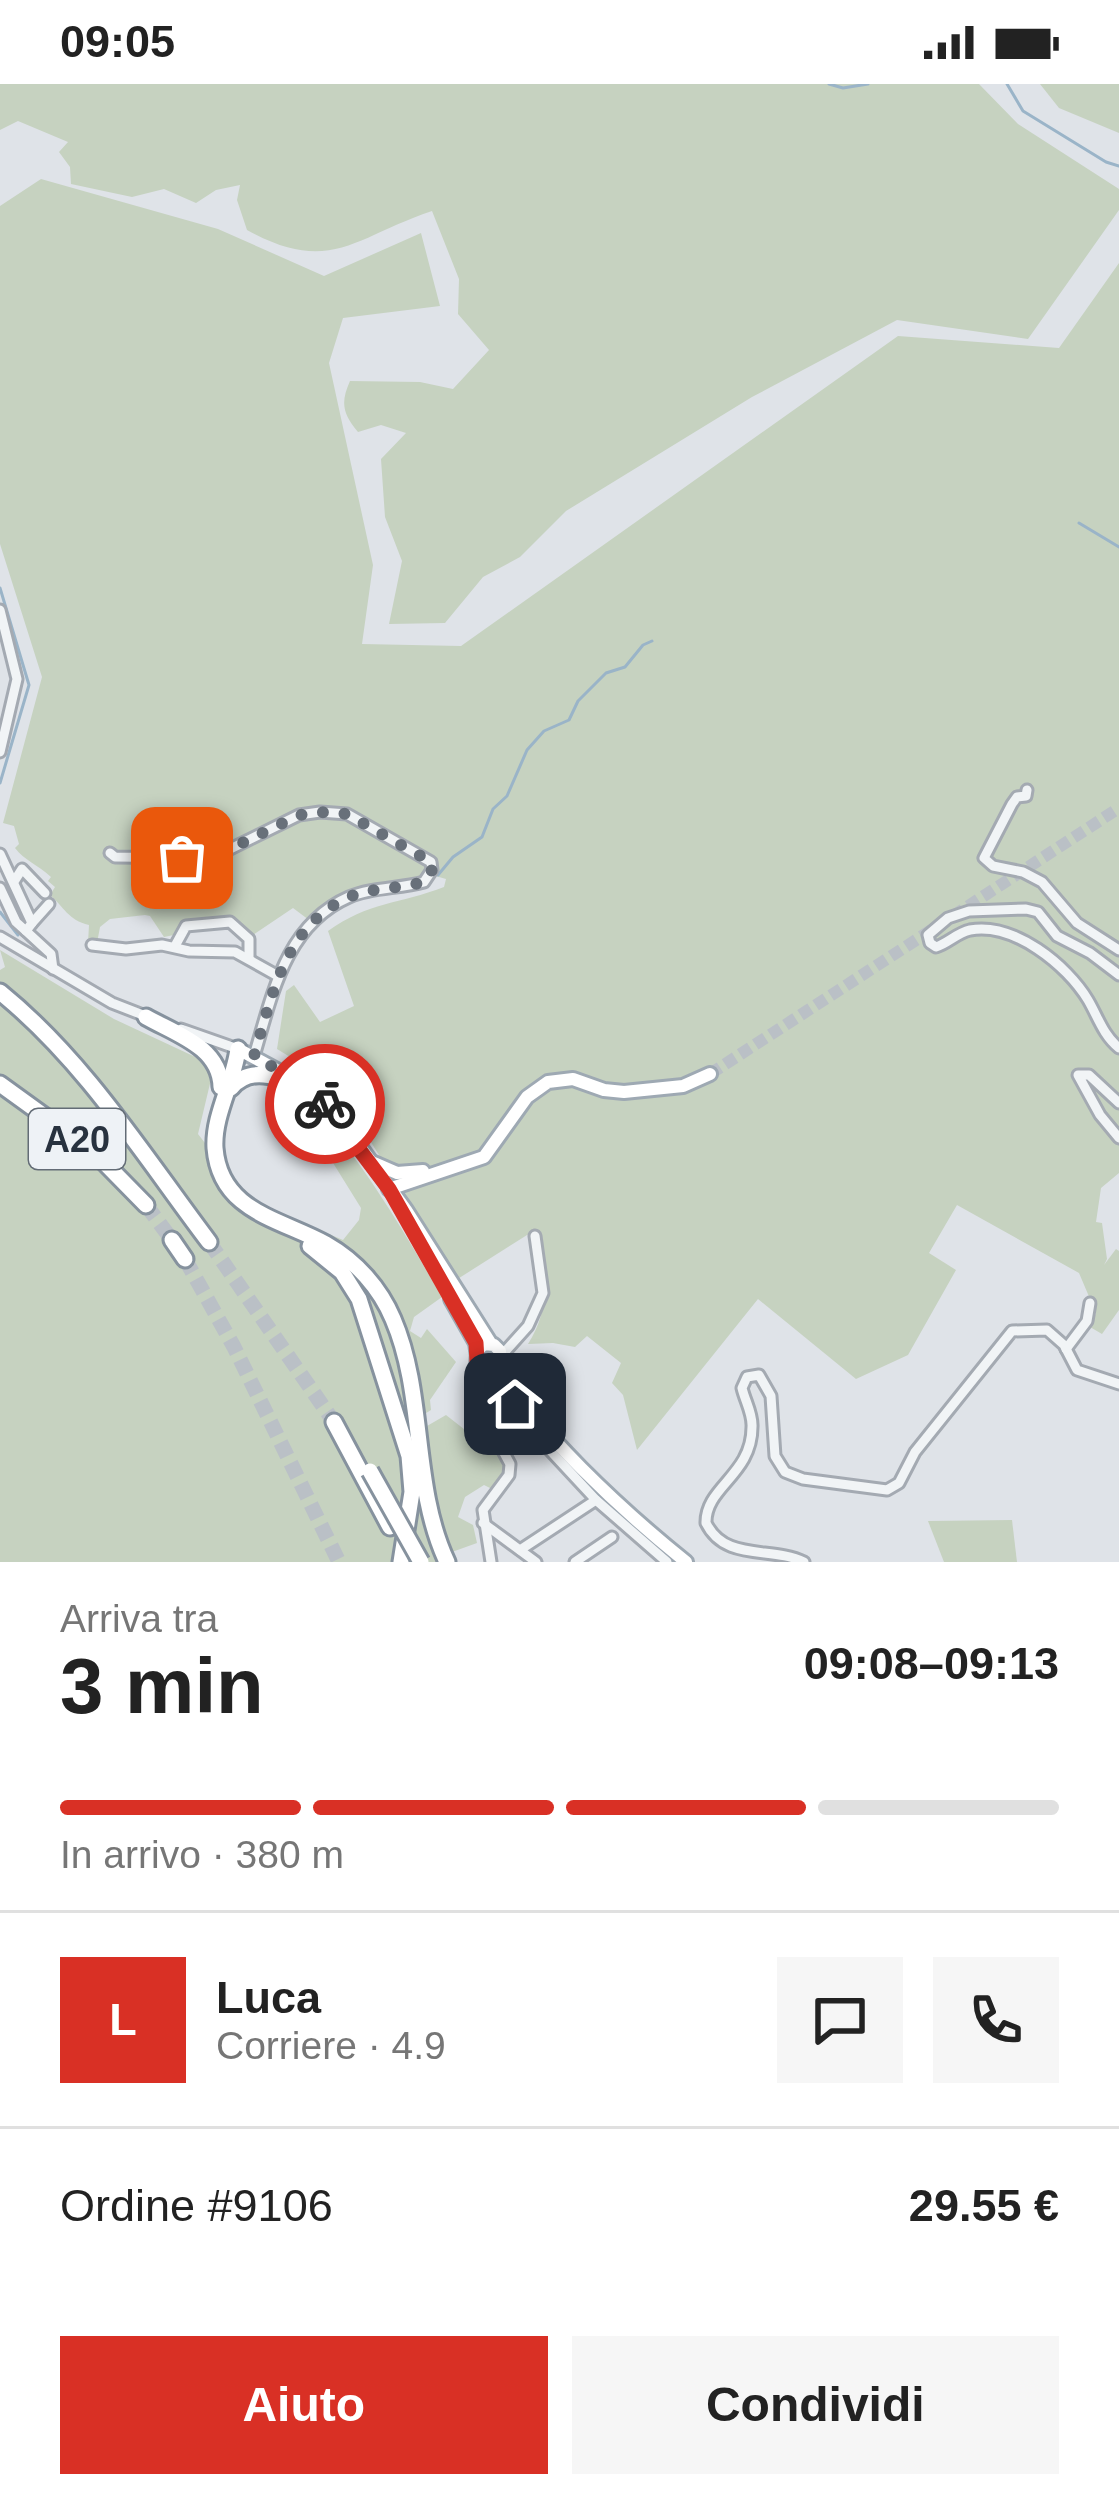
<!DOCTYPE html>
<html lang="it">
<head>
<meta charset="utf-8">
<style>
  :root { --surface:#fff; --page:#f6f6f6; --text:#222; --muted:#767676; --line:#e0e0e0; --accent:#d93025 }
  body { margin:0; font-family:Arial,sans-serif; background:var(--page); color:var(--text); height:100vh; display:flex; flex-direction:column; font-size:45px; white-space:nowrap }
  * { box-sizing:border-box; margin:0 }
  p { font-size:39px; color:var(--muted) }
  .icon { flex:none; width:66px; height:66px; fill:none; stroke:currentColor; stroke-width:2; stroke-linecap:round; stroke-linejoin:round }
  .map { position:relative; height:1478px; overflow:hidden }
  .sheet { display:flex; flex-direction:column; background:var(--surface); flex:1 }
  .sheet>* { flex:none }
  .pin { position:absolute; display:grid; place-items:center; width:102px; height:102px; color:#fff; margin:-51px; border-radius:24px; box-shadow:0 6px 18px #0006 }
  .courier { position:absolute; display:grid; place-items:center; width:120px; height:120px; margin:-60px; border:9px solid #d93025; border-radius:50%; background:#fff; color:#222; box-shadow:0 3px 15px #0007 }
  .headline em { font-style:normal; font-weight:700 }
  .headline div { display:flex; flex-direction:column-reverse }
  .headline { display:flex; align-items:center; justify-content:space-between; height:204px; padding:0 60px }
  h1 { font-size:78px; font-weight:700; line-height:90px }
  .bar { display:grid; grid-template-columns:repeat(4,1fr); gap:18px 12px; align-content:center; height:144px; padding:0 60px }
  .bar i { height:15px; border-radius:9px; background:var(--line) }
  .bar .current { background:var(--accent) }
  .bar p { grid-column:span 4 }
  .line { display:flex; align-items:center; gap:30px; padding:0 60px; border-top:3px solid var(--line) }
  .line div { flex:1 }
  .round { display:grid; place-items:center; flex:none; width:126px; height:126px; border-radius:0px; background:var(--page) }
  .button { display:flex; gap:24px; margin-top:auto; padding:24px 60px }
  .button a { flex:1; height:138px; border-radius:0px; background:var(--accent); color:#fff; font-size:48px; font-weight:700; line-height:138px; text-align:center }
  .button a+a { background:var(--page); color:var(--text) }
  .status { display:flex; justify-content:space-between; align-items:center; height:84px; padding:0 60px; background:var(--surface); direction:ltr }
  .status svg { height:33px; fill:currentColor }
  .map>svg:first-child { display:block }
  .green { fill:#c6d2c0 }
  .lines { fill:none; stroke-linecap:round; stroke-linejoin:round }
  .stream { stroke:#9ab4c8; stroke-width:3 }
  .major-tunnel { stroke:#bac0c6; stroke-width:12; stroke-dasharray:12 6; stroke-linecap:butt }
  .highway-tunnel { stroke:#bac0c6; stroke-width:15; stroke-dasharray:15 8; stroke-linecap:butt }
  .minor-casing { stroke:#a4aab2; stroke-width:15 }
  .major-casing { stroke:#9ea9b3; stroke-width:18 }
  .highway-casing { stroke:#86929e; stroke-width:21 }
  .minor { stroke:#f1f4f6; stroke-width:9 }
  .major { stroke:#fff; stroke-width:12 }
  .highway { stroke:#fff; stroke-width:15 }
  .highway-bridge-casing { stroke:#86929e; stroke-width:21; stroke-linecap:butt }
  .highway-bridge { stroke:#fff; stroke-width:15 }
  .done { stroke:#68707a; stroke-width:12; stroke-dasharray:0 21.6 }
  .route { stroke:#d93025; stroke-width:15 }
  .labels { text-anchor:middle; dominant-baseline:central; stroke-width:9; stroke-linejoin:round; paint-order:stroke }
  .shield { fill:#eef2f6; stroke:#636c76; stroke-width:3 }
  .shield-label { font-size:36px; font-weight:bold; fill:#28323f }
</style>
</head>
<body>
<div class="status"><b>09:05</b><svg viewBox="0 0 49 12"><path d="M0 12V9h3v3zM5 12V6h3v6zM10 12V3h3v9zM15 12V0h3v12zM26 1h20v11H26zM47 4h2v5h-2z"/></svg></div>
<div class="map">
<svg width="1119" height="1478" viewBox="0 0 1119 1478">
  <rect width="100%" height="100%" fill="#dfe3e8"/>
  <g class="green">
    <path d="M 0,0 L 979,0 L 1018,40 L 1119,105 L 1119,126 L 1028,255 L 897,236 L 752,313 L 566,427 L 520,473 L 483,493 L 445,539 L 389,540 L 402,477 L 385,433 L 381,375 L 406,349 L 381,341 L 358,348 C 343,330 340,319 350,297 L 420,298 L 453,305 L 489,266 L 458,230 L 459,195 L 432,127 C 354,153 331,192 247,146 L 237,116 L 240,101 L 216,106 L 196,119 L 164,105 L 132,113 L 71,100 L 70,83 L 59,68 L 68,58 L 18,37 L 0,46 Z"/>
    <polygon points="1040,0 1119,0 1119,49 1059,24"/>
    <path d="M 41,95 L 218,145 L 324,192 L 421,149 L 440,222 L 343,234 L 329,279 L 373,481 L 362,560 L 461,562 L 898,252 L 1059,264 L 1119,179 L 1119,1089 L 1101,1104 L 1096,1138 L 1102,1139 L 1107,1175 L 1104,1181 L 1116,1165 L 1119,1167 L 1119,1226 L 1102,1250 L 1090,1243 L 1096,1229 L 1079,1189 L 957,1121 L 929,1169 L 956,1186 L 908,1271 L 856,1295 L 758,1215 L 637,1366 L 623,1311 L 612,1299 L 621,1279 L 587,1252 L 575,1263 L 553,1259 L 528,1260 C 554,1219 542,1191 535,1146 L 456,1196 L 353,1029 L 344,1006 L 277,965 L 286,907 L 294,901 L 320,938 L 354,922 L 328,847 C 368,818 400,820 444,803 L 446,795 L 425,789 L 420,796 L 351,806 L 309,836 L 293,824 L 250,853 L 238,841 L 181,842 L 174,851 L 164,853 L 150,832 L 145,831 L 110,835 L 100,843 L 97,859 L 88,859 L 89,841 C 68,836 64,823 50,811 L 55,803 L 48,797 L 51,793 C 38,781 24,776 15,764 L 19,760 L 14,742 L 3,739 L 42,593 L 0,460 L 0,122 Z"/>
    <path d="M 0,866 L 114,935 L 204,977 L 213,987 L 198,1050 L 249,1116 L 343,1156 L 359,1136 L 361,1124 L 302,1029 L 312,1021 C 364,1079 403,1146 442,1213 L 414,1233 L 410,1247 L 421,1254 L 427,1245 L 456,1278 L 430,1316 L 431,1326 L 423,1331 L 427,1342 L 446,1331 L 469,1349 L 487,1328 L 494,1331 L 518,1357 L 500,1369 C 509,1385 503,1391 492,1405 L 484,1401 L 465,1413 L 458,1433 L 473,1441 L 477,1459 L 452,1468 L 440,1478 L 0,1478 L 0,886 L 5,883 Z"/>
    <polygon points="1012,1436 1017,1478 944,1478 928,1437"/>
  </g>
  <g class="lines">
    <g class="stream">
      <polyline points="829,0 843,4 868,0"/>
      <polyline points="1007,0 1023,27 1106,78 1119,82"/>
      <polyline points="1079,439 1119,463"/>
      <polyline points="0,504 29,601 0,699"/>
      <polyline points="438,791 453,773 482,753 493,725 507,712 527,666 544,647 569,636 578,617 606,589 625,583 643,561 652,557"/>
      <polyline points="0,828 18,851"/>
    </g>
    <g class="major-tunnel">
      <polyline points="953,832 1119,724"/>
      <polyline points="710,990 936,843"/>
    </g>
    <g class="highway-tunnel">
      <polyline points="146,1121 172,1156"/>
      <polyline points="209,1158 334,1338"/>
      <polyline points="185,1175 234,1263 339,1478"/>
    </g>
    <defs>
      <g id="minor">
        <polyline points="0,526 17,595 0,668"/>
        <polyline points="1027,706 1026,712 1017,713 1012,720 984,774 993,782 1023,788 1042,798 1077,839 1119,866"/>
        <path d="M 110,769 L 115,773 L 212,774 L 299,731 L 320,728 L 347,730 L 431,778 L 432,786 L 424,798 C 399,805 372,803 349,813 C 285,841 272,912 254,972"/>
        <polyline points="0,770 32,839 26,847 51,870 53,885"/>
        <polyline points="15,796 22,785 45,809"/>
        <polyline points="0,804 16,838 26,847"/>
        <polyline points="32,839 49,820"/>
        <polyline points="0,853 112,919 148,933"/>
        <polyline points="92,861 126,865 162,861 189,867 235,868 278,892"/>
        <polyline points="175,862 186,842 230,838 249,855 249,875"/>
        <path d="M 1119,891 L 1090,869 L 1057,852 L 1038,828 L 1026,825 L 969,827 L 948,834 L 928,851 L 930,859 L 936,863 C 948,859 957,849 970,846 C 1014,838 1067,881 1088,916 C 1098,933 1103,951 1119,964"/>
        <polyline points="181,945 238,965"/>
        <polyline points="1119,1019 1089,991 1078,991 1100,1031 1119,1054"/>
        <polyline points="1066,1265 1087,1237 1090,1219"/>
        <polyline points="501,1272 528,1242 543,1209 535,1152"/>
        <polyline points="476,1274 474,1313 510,1380 509,1391 483,1426 491,1478"/>
        <polyline points="505,1306 506,1319 596,1416 667,1478"/>
        <polyline points="483,1439 536,1478"/>
        <polyline points="520,1466 596,1416"/>
        <polyline points="575,1478 612,1453"/>
        <path d="M 804,1478 C 771,1462 725,1478 706,1439 C 705,1403 752,1391 752,1343 C 753,1330 745,1317 742,1304 L 747,1293 L 759,1291 L 771,1312 L 775,1372 L 785,1388 L 803,1395 L 887,1406 L 899,1399 L 915,1368 L 1012,1247 L 1047,1246 L 1064,1261 L 1077,1286 L 1119,1300"/>
      </g>
      <g id="major">
        <polyline points="238,965 295,996"/>
        <polyline points="311,1008 340,1035 406,1126 491,1260"/>
        <polyline points="374,1079 397,1089 423,1087"/>
        <polyline points="389,1105 484,1073 527,1013 548,998 573,995 604,1006 624,1008 683,1002 710,990"/>
        <polyline points="451,1215 476,1259 479,1280 491,1284 500,1277 500,1267 494,1261 484,1260 477,1267"/>
        <path d="M 500,1277 C 520,1336 635,1437 686,1478"/>
        <polyline points="487,1284 552,1361"/>
      </g>
      <g id="highway">
        <path d="M 0,908 C 85,977 144,1072 209,1158"/>
        <path d="M 146,933 C 176,950 220,963 221,1003"/>
        <path d="M 238,965 C 234,998 213,1031 215,1064 C 220,1128 281,1135 326,1160 C 356,1177 380,1204 393,1235 C 426,1312 411,1401 447,1478"/>
        <polyline points="0,1000 94,1068 146,1121"/>
        <path d="M 231,1004 C 255,975 292,1000 318,1014"/>
        <polyline points="172,1156 185,1175"/>
        <polyline points="310,1162 342,1188 359,1215 409,1372 412,1408 401,1478"/>
        <polyline points="334,1338 390,1443"/>
      </g>
    </defs>
    <use href="#minor" class="minor-casing"/>
    <use href="#major" class="major-casing"/>
    <use href="#highway" class="highway-casing"/>
    <use href="#minor" class="minor"/>
    <use href="#major" class="major"/>
    <use href="#highway" class="highway"/>
    <defs>
      <polyline id="highway-bridge" points="370,1387 421,1478"/>
    </defs>
    <use href="#highway-bridge" class="highway-bridge-casing"/>
    <use href="#highway-bridge" class="highway-bridge"/>
  </g>
  <g class="lines">
    <path class="done" d="M 182,774 L 212,774 L 299,731 L 320,728 L 347,730 L 431,778 L 432,786 L 424,798 C 399,805 372,803 349,813 C 285,841 272,912 254,972 L 294,995 L 325,1020"/>
    <polyline class="route" points="325,1020 389,1105 476,1259 477,1277 515,1320"/>
  </g>
  <g class="labels">
    <rect class="shield" x="29" y="1025" width="96" height="60" rx="9"/>
    <g class="shield-label">
      <text x="77" y="1055">A20</text>
    </g>
  </g>
</svg>
<div class="pin" style="left:182px;top:774px;background:#ea580c"><svg class="icon" aria-label="bag" viewBox="0 0 24 24"><path d="M5 8h14l-1 12H6zM9 8a3 3 0 0 1 6 0"/></svg></div>
<div class="pin" style="left:515px;top:1320px;background:#1f2937"><svg class="icon" aria-label="home" viewBox="0 0 24 24"><path d="M3 11l9-7 9 7M6 9v11h12V9"/></svg></div>
<div class="courier" style="left:325px;top:1020px"><svg class="icon" aria-label="bike" viewBox="0 0 24 24"><circle cx="6" cy="16" r="4"/><circle cx="18" cy="16" r="4"/><path d="M6 16l4-8h5l3 8M10 8l3 8H6M13 5h3"/></svg></div>
</div>
<section class="sheet">
<div class="headline"><div><h1>3 min</h1><p>Arriva tra</p></div><em>09:08–09:13</em></div>
<div class="bar"><i class="current"></i><i class="current"></i><i class="current"></i><i></i><p>In arrivo · 380 m</p></div>
<div class="line" style="height:216px"><b class="round" style="background:var(--accent);color:#fff">L</b><div><b>Luca</b><p>Corriere · 4.9</p></div><a class="round"><svg class="icon" aria-label="chat" viewBox="0 0 24 24"><path d="M4 5h16v11H9l-5 4z"/></svg></a><a class="round"><svg class="icon" aria-label="phone" viewBox="0 0 24 24"><path d="M5 4h4l2 5-3 2q2 4 5 5l2-3 5 2v4C11 20 4 13 5 4z"/></svg></a></div>
<div class="line" style="height:156px"><div>Ordine #9106</div><b>29.55 €</b></div>
<div class="button"><a>Aiuto</a><a>Condividi</a></div>
</section>
</body>
</html>
